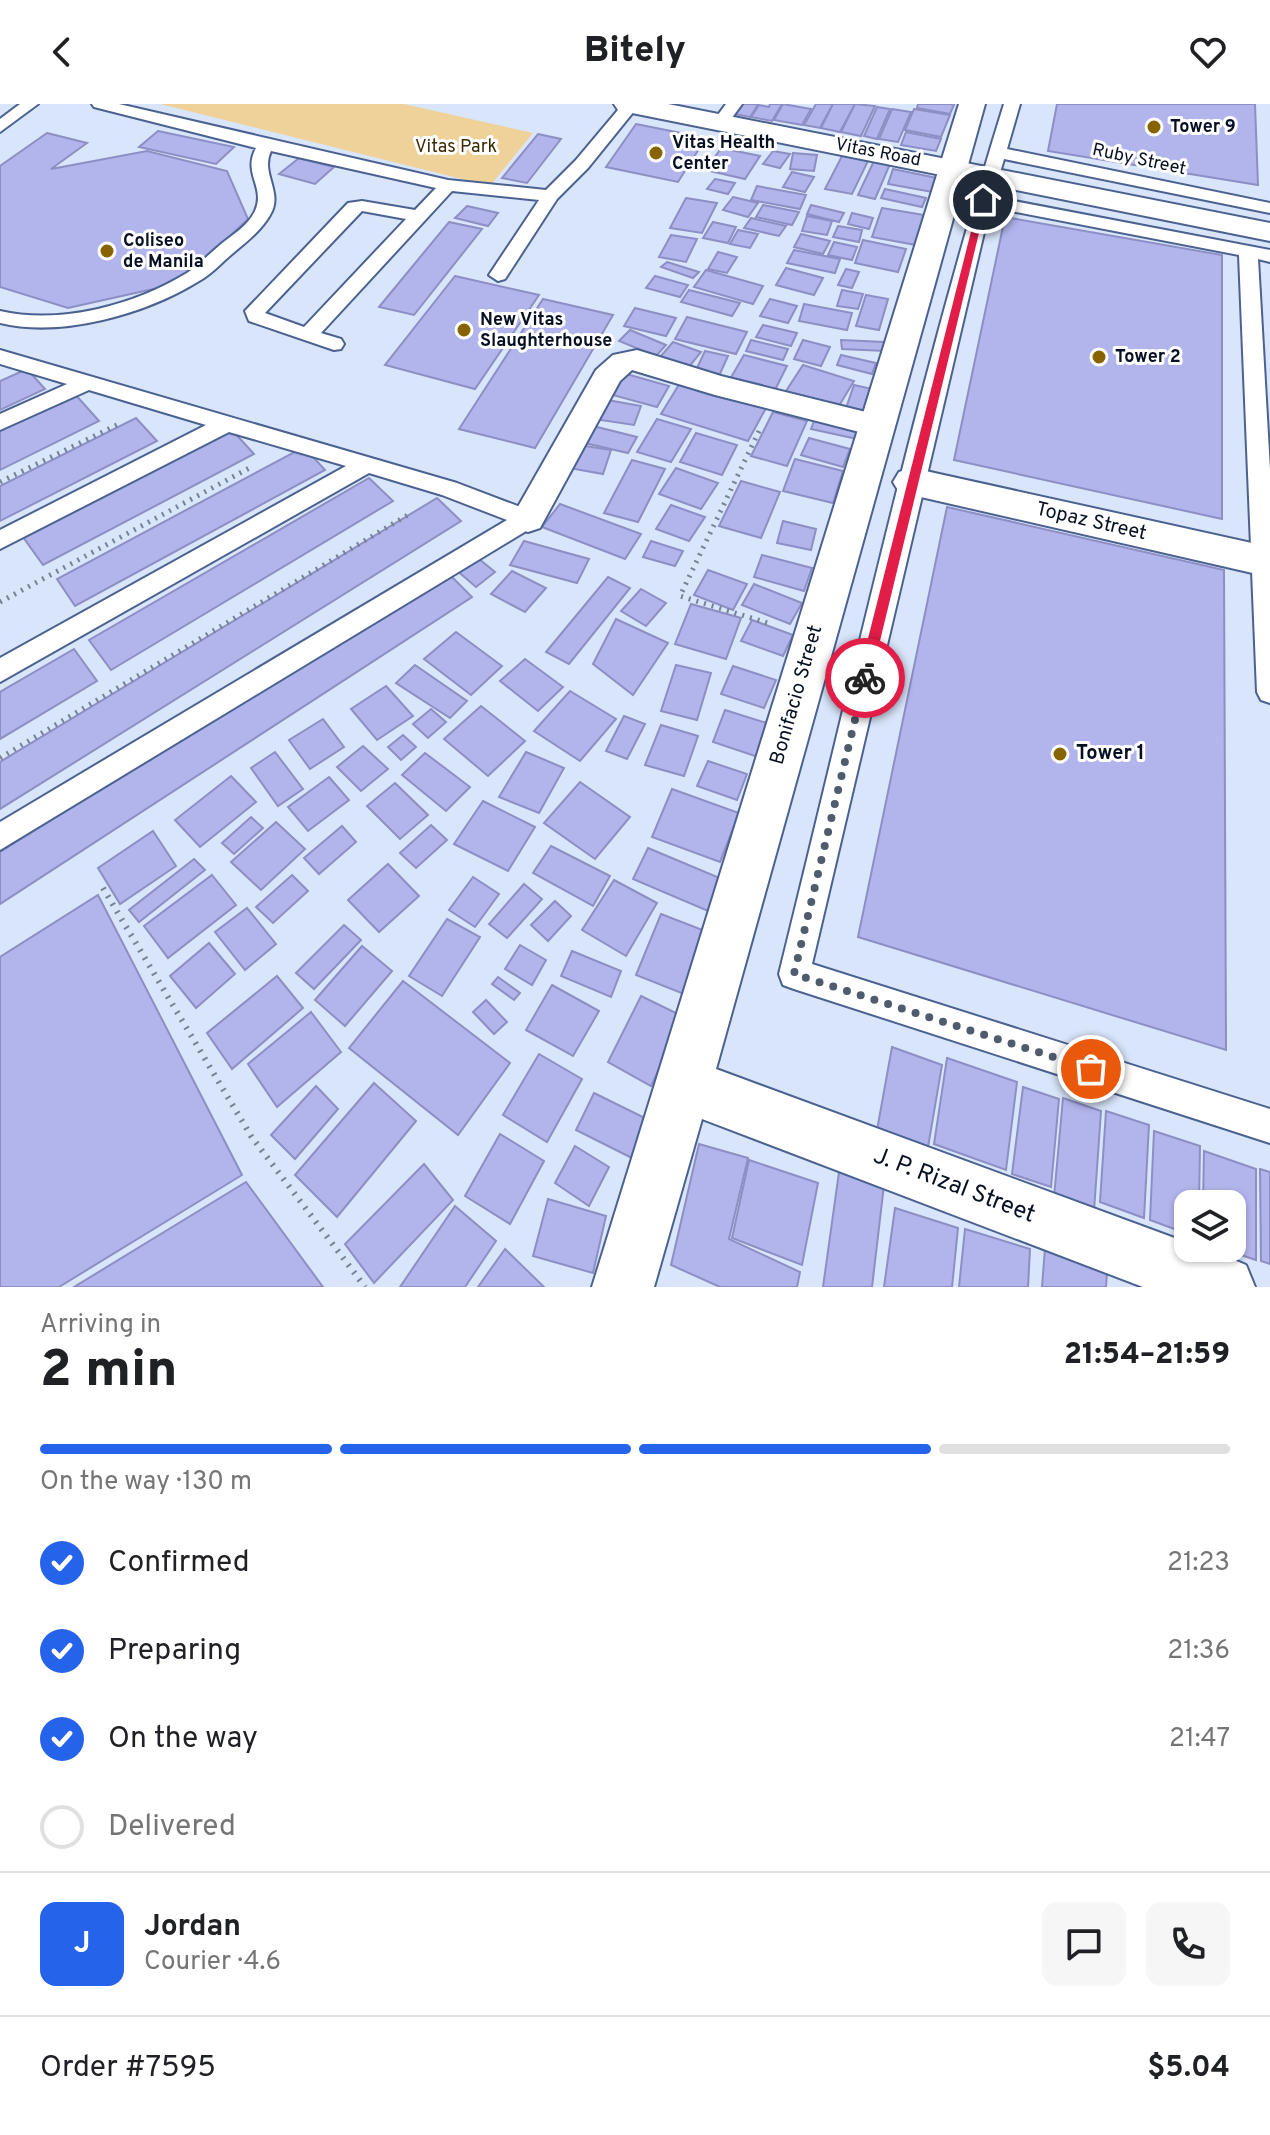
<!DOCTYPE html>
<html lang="en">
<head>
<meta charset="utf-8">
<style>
  :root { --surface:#fff; --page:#f6f6f6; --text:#202124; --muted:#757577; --line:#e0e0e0; --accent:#2563eb }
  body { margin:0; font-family:Overpass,sans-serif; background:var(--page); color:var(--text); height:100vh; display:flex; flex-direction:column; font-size:30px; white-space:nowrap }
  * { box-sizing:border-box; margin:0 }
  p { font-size:26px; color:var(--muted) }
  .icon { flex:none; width:44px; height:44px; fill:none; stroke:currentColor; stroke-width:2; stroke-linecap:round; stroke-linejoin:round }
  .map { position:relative; height:1183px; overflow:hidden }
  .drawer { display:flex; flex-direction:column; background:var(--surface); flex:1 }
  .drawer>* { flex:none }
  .fabs { position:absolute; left:1174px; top:1086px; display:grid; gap:16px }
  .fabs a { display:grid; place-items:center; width:72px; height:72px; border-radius:16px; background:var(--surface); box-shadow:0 2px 6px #0004; font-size:40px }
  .pin { position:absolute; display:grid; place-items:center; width:68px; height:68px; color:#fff; margin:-34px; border:4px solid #fff; border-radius:50%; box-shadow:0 2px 8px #0007 }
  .courier { position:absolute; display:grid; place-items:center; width:80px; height:80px; margin:-40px; border:6px solid #e11d48; border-radius:50%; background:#fff; color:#222; box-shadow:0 2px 10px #0007 }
  .summary em { font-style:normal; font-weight:800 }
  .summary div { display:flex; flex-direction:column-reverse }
  .summary { display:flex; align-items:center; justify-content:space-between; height:136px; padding:0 40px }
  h1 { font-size:52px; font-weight:800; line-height:60px }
  .bar { display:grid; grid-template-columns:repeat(4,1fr); gap:12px 8px; align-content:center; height:96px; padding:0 40px }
  .bar i { height:10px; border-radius:6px; background:var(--line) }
  .bar .on { background:var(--accent) }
  .bar p { grid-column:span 4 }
  .line { display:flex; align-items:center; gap:20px; padding:0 40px; border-top:2px solid var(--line) }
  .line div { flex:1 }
  .round { display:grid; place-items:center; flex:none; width:84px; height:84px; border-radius:16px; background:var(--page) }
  ol { padding:0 40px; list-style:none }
  li { display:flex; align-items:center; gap:24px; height:88px }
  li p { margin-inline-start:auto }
  li .icon { padding:8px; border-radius:50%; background:var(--accent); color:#fff; stroke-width:4 }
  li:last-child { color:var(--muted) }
  li i { width:44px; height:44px; border:4px solid var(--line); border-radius:50% }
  header { display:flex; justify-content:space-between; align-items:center; height:104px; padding:0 40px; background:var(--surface); font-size:36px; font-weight:800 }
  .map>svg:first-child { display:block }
  .green { fill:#efd29a }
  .building { fill:#b2b4ec; stroke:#8d8ec4; stroke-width:2 }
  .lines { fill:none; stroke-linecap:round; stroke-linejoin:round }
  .service-casing { stroke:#4b6291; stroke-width:4 }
  .pedestrian-casing { stroke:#4b6291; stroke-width:4 }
  .minor-casing { stroke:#4b6291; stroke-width:4 }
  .tertiary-casing { stroke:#4b6291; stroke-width:4 }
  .path-far1 { stroke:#778296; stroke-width:5; stroke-dasharray:2 6; stroke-linecap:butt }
  .path { stroke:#778296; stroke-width:6; stroke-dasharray:2 7; stroke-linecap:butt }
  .service { fill:#fff; fill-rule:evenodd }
  .pedestrian { fill:#fff; fill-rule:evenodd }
  .minor { fill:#fff; fill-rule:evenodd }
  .tertiary { fill:#fff; fill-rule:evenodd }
  .route { fill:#e11d48 }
  .done { stroke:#505b6e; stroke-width:8; stroke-dasharray:0 14.4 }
  .poi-dot { fill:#886400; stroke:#fff; stroke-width:3 }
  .labels { text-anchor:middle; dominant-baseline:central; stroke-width:6; stroke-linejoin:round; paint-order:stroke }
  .far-poi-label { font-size:18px; font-weight:bold; fill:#071022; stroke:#fff; text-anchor:start }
  .far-park-label { font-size:18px; fill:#3b2901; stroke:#fff }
  .far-street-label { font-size:18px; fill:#071022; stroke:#fff }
  .street-label { font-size:20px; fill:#071022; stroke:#fff }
  .poi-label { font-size:20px; font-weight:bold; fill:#071022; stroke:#fff; text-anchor:start }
  .near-street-label { font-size:24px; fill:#071022; stroke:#fff }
</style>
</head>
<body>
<header><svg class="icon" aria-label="back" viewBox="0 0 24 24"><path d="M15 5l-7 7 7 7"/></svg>Bitely<svg class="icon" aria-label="heart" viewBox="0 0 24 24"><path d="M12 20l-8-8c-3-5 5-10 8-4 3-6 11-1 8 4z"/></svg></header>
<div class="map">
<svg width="1270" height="1183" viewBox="0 0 1270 1183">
  <rect width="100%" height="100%" fill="#d9e5fa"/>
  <polygon class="green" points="160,0 404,0 533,29 490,82"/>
  <g class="building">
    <polygon points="741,0 754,0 758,1 750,13 734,10"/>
    <polygon points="770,0 782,0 772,17 751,13 759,1 769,3"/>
    <polygon points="783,0 811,5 802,21 774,16"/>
    <polygon points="816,0 833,0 820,24 804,21"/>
    <polygon points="833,0 855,0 840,28 821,24"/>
    <polygon points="855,0 875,2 861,32 841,28"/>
    <polygon points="918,0 950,0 954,1 950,10 917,4"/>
    <polygon points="1057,0 1255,0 1258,81 1048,47"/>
    <polygon points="877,3 890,5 877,35 864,32"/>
    <polygon points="892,5 911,8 898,38 879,35"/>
    <polygon points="914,5 950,11 941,33 905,26"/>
    <polygon points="636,20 706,34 678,78 606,63"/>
    <polygon points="158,27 234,43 216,60 139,43"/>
    <polygon points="906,28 941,35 936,47 901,41"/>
    <polygon points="47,29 87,39 51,65 147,47 227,67 248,115 180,179 68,204 0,183 0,62"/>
    <polygon points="538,30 561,35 527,79 502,74"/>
    <polygon points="721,44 760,52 745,75 706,66"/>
    <polygon points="773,47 790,50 780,64 763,60"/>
    <polygon points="793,49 817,51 814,67 790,65"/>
    <polygon points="842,52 868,57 852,90 825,85"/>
    <polygon points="299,54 334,63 315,80 279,70"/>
    <polygon points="874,57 890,60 875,95 858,91"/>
    <polygon points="893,65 937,74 933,88 888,80"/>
    <polygon points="792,68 814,73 805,88 783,83"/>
    <polygon points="715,75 735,79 728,90 707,85"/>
    <polygon points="757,82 806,91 800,105 751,96"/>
    <polygon points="885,85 926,94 922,103 881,94"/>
    <polygon points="733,93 758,99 748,113 723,106"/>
    <polygon points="686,94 717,99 702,129 670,124"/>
    <polygon points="763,101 799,108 792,121 756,113"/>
    <polygon points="811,101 844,109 839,118 807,110"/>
    <polygon points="467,102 498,109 488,122 455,114"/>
    <polygon points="882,104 924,111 916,141 872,133"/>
    <polygon points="852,109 873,114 869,125 848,120"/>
    <polygon points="807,112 832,117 827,131 802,127"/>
    <polygon points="1005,113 1222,151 1222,415 954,356"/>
    <polygon points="751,114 786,122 779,132 744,124"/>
    <polygon points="449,118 482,125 414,211 379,203"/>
    <polygon points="713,118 736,123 728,139 703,134"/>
    <polygon points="838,122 862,126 859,138 833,133"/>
    <polygon points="738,126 758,130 750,144 730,140"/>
    <polygon points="801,130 830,137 823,150 794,143"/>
    <polygon points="671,131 697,135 686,158 659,153"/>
    <polygon points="863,136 906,145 898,168 855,159"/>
    <polygon points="834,138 857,143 852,156 828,151"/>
    <polygon points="794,146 840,155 835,169 787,159"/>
    <polygon points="718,148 737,153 727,169 708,165"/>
    <polygon points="667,158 699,168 693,174 661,163"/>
    <polygon points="786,164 823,174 814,191 776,181"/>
    <polygon points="846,165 859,168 852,184 838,181"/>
    <polygon points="706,166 763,182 753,200 694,183"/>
    <polygon points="455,172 539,191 475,285 385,261"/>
    <polygon points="655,172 688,181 680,193 646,184"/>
    <polygon points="689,186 740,199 732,212 681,198"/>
    <polygon points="842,186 863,190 858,205 837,202"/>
    <polygon points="866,191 888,195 879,226 856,222"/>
    <polygon points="543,195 613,211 535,344 459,325"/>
    <polygon points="770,195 797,202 788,219 760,212"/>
    <polygon points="804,200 852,209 847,226 799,217"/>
    <polygon points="635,204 676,214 666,232 624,222"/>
    <polygon points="687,213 747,228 736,250 675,235"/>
    <polygon points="763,221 797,229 791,242 756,233"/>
    <polygon points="630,226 666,241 656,252 619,237"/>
    <polygon points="751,236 788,245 783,256 746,247"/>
    <polygon points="803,236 830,243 821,262 794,255"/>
    <polygon points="841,236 884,238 885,247 842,245"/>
    <polygon points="673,238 701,248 688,264 660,253"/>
    <polygon points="705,247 728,252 719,272 696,266"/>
    <polygon points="744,251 787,262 773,290 729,277"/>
    <polygon points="841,251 876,259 872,270 837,261"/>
    <polygon points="803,261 854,277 837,305 786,287"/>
    <polygon points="27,265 45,285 0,306 0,277"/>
    <polygon points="623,269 669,282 657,303 609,290"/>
    <polygon points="680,279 766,304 748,337 661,310"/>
    <polygon points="854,281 872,285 864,311 845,307"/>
    <polygon points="74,289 99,317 0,366 0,324"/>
    <polygon points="602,295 641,302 634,321 594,315"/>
    <polygon points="773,308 807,317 787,362 751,352"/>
    <polygon points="816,312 866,324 862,336 811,325"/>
    <polygon points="136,314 157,337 0,417 0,382"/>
    <polygon points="657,315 691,325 671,358 637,348"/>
    <polygon points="581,319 637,333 628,349 572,336"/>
    <polygon points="232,326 254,350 43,461 23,433"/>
    <polygon points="696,329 737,341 722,371 680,358"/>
    <polygon points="809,334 850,345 843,363 801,351"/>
    <polygon points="573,340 611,346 603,370 564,363"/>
    <polygon points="304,343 325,366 75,502 57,475"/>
    <polygon points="795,355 843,367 833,399 783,387"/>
    <polygon points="632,356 665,365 638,418 604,409"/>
    <polygon points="676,364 718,379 701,405 659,390"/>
    <polygon points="369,374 393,397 111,566 89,536"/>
    <polygon points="741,377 780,388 761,434 719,422"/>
    <polygon points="437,394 461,417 0,705 0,658"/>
    <polygon points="560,400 641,430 625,455 542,423"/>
    <polygon points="671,401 705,413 689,437 656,425"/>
    <polygon points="947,403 1224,466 1226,946 858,833"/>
    <polygon points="783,417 816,425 811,446 777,439"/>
    <polygon points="524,437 589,455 577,479 510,461"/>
    <polygon points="651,437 683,447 675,462 643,453"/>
    <polygon points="473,450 495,468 476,483 454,464"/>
    <polygon points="762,451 812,464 804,487 754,473"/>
    <polygon points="708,466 747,480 733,506 694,491"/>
    <polygon points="446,467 472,493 0,800 0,748"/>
    <polygon points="512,467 546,484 525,508 491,490"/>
    <polygon points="608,473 630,484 569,560 546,548"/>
    <polygon points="754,480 802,499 790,520 742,501"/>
    <polygon points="641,485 666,499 646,522 621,507"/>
    <polygon points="691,500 741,514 726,555 675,540"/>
    <polygon points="616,515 668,539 633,591 593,560"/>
    <polygon points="752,516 793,531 783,552 741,537"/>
    <polygon points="456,528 502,562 471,591 424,555"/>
    <polygon points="74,545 97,577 0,635 0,588"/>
    <polygon points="525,555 563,583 538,607 500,577"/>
    <polygon points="415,561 467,597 450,614 396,579"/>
    <polygon points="676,561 711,569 697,616 661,607"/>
    <polygon points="733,562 776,576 764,604 721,590"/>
    <polygon points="386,582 413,612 377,636 351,605"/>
    <polygon points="570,587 616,615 580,657 534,627"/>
    <polygon points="481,602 525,637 488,672 444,635"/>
    <polygon points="431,605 446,618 428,634 413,620"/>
    <polygon points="725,606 773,621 761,654 713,638"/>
    <polygon points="624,612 645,620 627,655 606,647"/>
    <polygon points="323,615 344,643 310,665 289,636"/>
    <polygon points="661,621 698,632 684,672 645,661"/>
    <polygon points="403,631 416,643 401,656 388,643"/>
    <polygon points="363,642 388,665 361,687 337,663"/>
    <polygon points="275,648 303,685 278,702 251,664"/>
    <polygon points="526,648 564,664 539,709 499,693"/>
    <polygon points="425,649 470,683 446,707 402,671"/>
    <polygon points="708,657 747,670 737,696 697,682"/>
    <polygon points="231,672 256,698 200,743 175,716"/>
    <polygon points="329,673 349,696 308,727 288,703"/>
    <polygon points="580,678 630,713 595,755 544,719"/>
    <polygon points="395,679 428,711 400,735 367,702"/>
    <polygon points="672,685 739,709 720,758 652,733"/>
    <polygon points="483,697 535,723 508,767 454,740"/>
    <polygon points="251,713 263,724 234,750 222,739"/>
    <polygon points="276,718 305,745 261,786 231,758"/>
    <polygon points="431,721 447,736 416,764 400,749"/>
    <polygon points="342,722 356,738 319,770 304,754"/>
    <polygon points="153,727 176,762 120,800 98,764"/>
    <polygon points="551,742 610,772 593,802 533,769"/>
    <polygon points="648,744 722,775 708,807 633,775"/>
    <polygon points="194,755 205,766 139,818 129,806"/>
    <polygon points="388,760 419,792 379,828 348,796"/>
    <polygon points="212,771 236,801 168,854 144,822"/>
    <polygon points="292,771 308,787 273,819 256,803"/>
    <polygon points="473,773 499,790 475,823 449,806"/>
    <polygon points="614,776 657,799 626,852 582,826"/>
    <polygon points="524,780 542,795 507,834 489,820"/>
    <polygon points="98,791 242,1071 59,1183 0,1183 0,853"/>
    <polygon points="555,797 571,812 548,837 531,821"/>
    <polygon points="247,804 276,840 245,866 215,828"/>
    <polygon points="661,810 713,830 689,892 636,871"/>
    <polygon points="447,815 480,833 442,892 409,872"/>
    <polygon points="344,821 361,836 314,885 296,869"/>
    <polygon points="209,839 235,870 196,904 170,872"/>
    <polygon points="520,841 546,856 532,881 505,865"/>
    <polygon points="362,842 392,867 345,922 315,896"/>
    <polygon points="572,847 621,867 611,893 561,872"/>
    <polygon points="277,872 303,904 232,965 207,929"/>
    <polygon points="498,873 520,889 514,896 492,880"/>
    <polygon points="403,877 510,959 458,1031 349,944"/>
    <polygon points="552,881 599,907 573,952 526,926"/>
    <polygon points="641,892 684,913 651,982 608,958"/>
    <polygon points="486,896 507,918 494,930 473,908"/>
    <polygon points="311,908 341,948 277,1003 248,960"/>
    <polygon points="892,943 942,961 926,1055 875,1037"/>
    <polygon points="539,950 582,975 547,1038 503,1011"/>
    <polygon points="947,954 1017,978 1006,1066 934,1040"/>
    <polygon points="374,979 416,1017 337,1113 295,1071"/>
    <polygon points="316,982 338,1005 295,1055 271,1031"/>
    <polygon points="1023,983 1059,995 1051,1083 1012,1070"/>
    <polygon points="594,989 653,1018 638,1057 576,1026"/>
    <polygon points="1063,994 1101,1007 1094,1107 1054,1093"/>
    <polygon points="1106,1007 1149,1021 1144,1114 1100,1098"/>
    <polygon points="1154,1027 1200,1042 1199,1100 1188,1100 1188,1130 1150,1116"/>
    <polygon points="500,1030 544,1057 510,1120 465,1092"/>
    <polygon points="699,1040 748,1054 729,1135 800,1168 797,1183 720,1183 671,1161"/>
    <polygon points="575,1042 609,1063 589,1102 555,1079"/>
    <polygon points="1204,1047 1256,1065 1256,1156 1220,1144 1232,1144 1232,1100 1203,1100"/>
    <polygon points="749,1056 818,1079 802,1161 732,1134"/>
    <polygon points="424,1060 453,1096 374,1179 345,1140"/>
    <polygon points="1260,1065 1270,1068 1270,1160 1261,1157"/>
    <polygon points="839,1068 884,1081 872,1183 823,1183"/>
    <polygon points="246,1078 323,1183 74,1183"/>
    <polygon points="548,1095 606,1112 593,1169 533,1152"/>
    <polygon points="455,1102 496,1137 465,1183 400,1183"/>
    <polygon points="895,1104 958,1124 952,1183 884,1183"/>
    <polygon points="965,1125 1030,1145 1028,1183 959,1183"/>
    <polygon points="1046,1131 1108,1153 1106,1183 1042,1183"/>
    <polygon points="505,1145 544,1183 478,1183"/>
  </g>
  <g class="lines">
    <defs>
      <g id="service">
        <polygon points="20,0 38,0 0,28 0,15"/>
        <path d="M 92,0 L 119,0 L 448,76 L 546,86 L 576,56 L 623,0 L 639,1 L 588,64 L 557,95 L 505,175 L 498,177 L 489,171 L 539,96 L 452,87 L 321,229 L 341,235 L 344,240 L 341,245 L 334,246 L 249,217 L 245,207 L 348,99 L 362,97 L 415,106 L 436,84 L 271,47 C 260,70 284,88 270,111 C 261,127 246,138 232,150 C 221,159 212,170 199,177 C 146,210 61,234 0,219 L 0,207 C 61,221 134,201 187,169 C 199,161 209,150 220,141 C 232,131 248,122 255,107 C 266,83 242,70 256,44 L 94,3 ZM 362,107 L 406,115 L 304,223 L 265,209 Z"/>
        <polygon points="726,0 742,0 726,22 714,22 712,19"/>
        <path d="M 1004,0 L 1020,0 L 1007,45 L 1270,99 L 1270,109 L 1004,55 L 993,93 L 1270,146 L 1270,158 L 1258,155 L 1270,366 L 1270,599 L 1261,596 L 1257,588 L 1239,151 L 990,103 L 812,860 L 1270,1005 L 1270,1039 L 794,885 L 783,881 L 779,870 C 851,580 915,286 1004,0 Z"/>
        <polygon points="0,246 457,379 536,409 539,415 536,421 0,746 0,718 507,416 442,391 369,369 0,578 0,554 346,362 229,328 0,445 0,426 206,321 89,286 0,326 0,310 67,280 0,260"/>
      </g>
      <polygon id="pedestrian" points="637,246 721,272 886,313 891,321 886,329 875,332 715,291 632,266 620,277 540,424 528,428 516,424 511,415 596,266 613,251"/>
      <g id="minor">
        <path d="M 959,0 L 985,0 L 716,965 L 1188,1139 L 1188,1144 C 1209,1144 1227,1153 1246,1161 L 1255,1183 L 1143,1183 L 702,1015 L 654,1183 L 592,1183 Z"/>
        <polygon points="912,364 1270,443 1270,473 899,388 893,378 899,368"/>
      </g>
      <polygon id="tertiary" points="614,0 668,0 1270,119 1270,137 627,8 618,6"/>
    </defs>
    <use href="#service" class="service-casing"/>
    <use href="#pedestrian" class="pedestrian-casing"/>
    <use href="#minor" class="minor-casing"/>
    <use href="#tertiary" class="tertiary-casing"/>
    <g class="path-far1">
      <polyline points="759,327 680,492 771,520"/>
      <polyline points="0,378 119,320"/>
      <polyline points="0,498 253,362"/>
      <polyline points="0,654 411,409"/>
    </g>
    <polyline class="path" points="103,784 251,1032 365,1183"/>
    <use href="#service" class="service"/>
    <use href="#pedestrian" class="pedestrian"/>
    <use href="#minor" class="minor"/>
    <use href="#tertiary" class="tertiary"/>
  </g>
  <polygon class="route" points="983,93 987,96 871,574 865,580 858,574 979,96"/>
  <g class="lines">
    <polyline class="done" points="865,574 794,870 1091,965"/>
  </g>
  <g class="poi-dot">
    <circle cx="1154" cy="23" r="8"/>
    <circle cx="656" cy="49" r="8"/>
    <circle cx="107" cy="147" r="8"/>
    <circle cx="464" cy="226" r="8"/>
    <circle cx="1099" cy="253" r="8"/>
    <circle cx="1060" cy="650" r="8"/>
  </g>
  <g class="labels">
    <g class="far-poi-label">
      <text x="1170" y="23">Tower 9</text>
      <text x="672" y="39">Vitas Health<tspan x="672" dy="21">Center</tspan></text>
      <text x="123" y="137">Coliseo<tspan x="123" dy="21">de Manila</tspan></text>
      <text x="480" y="216">New Vitas<tspan x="480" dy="21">Slaughterhouse</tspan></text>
      <text x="1115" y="253">Tower 2</text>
    </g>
    <g class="far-park-label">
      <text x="456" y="43">Vitas Park</text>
    </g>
    <g class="far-street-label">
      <text transform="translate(878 49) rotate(11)">Vitas Road</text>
      <text transform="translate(1139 56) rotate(12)">Ruby Street</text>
    </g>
    <g class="street-label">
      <text transform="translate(1091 418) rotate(13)">Topaz Street</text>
      <text transform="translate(797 591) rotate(-74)">Bonifacio Street</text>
    </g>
    <g class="poi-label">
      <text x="1076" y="650">Tower 1</text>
    </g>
    <g class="near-street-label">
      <text transform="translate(954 1082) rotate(21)">J. P. Rizal Street</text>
    </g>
  </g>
</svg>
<div class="fabs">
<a><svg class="icon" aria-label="layers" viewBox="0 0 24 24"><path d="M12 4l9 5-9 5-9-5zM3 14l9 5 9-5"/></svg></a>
</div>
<div class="pin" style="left:1091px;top:965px;background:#ea580c"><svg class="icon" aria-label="bag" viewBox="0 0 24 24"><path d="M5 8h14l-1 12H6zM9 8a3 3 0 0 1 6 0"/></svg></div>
<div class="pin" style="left:983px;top:96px;background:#1f2937"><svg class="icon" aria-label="home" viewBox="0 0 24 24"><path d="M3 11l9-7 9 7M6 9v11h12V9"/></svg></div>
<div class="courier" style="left:865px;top:574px"><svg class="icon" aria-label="bike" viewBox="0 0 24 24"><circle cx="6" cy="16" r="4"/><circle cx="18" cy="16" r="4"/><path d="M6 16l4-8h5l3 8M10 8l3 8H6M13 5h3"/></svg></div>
</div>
<section class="drawer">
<div class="summary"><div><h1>2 min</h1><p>Arriving in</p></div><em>21:54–21:59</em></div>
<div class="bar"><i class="on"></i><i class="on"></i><i class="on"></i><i></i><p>On the way · 130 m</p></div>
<ol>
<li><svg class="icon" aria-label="check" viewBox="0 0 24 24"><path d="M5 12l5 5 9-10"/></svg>Confirmed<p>21:23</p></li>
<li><svg class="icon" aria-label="check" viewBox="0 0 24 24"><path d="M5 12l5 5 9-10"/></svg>Preparing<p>21:36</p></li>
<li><svg class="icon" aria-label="check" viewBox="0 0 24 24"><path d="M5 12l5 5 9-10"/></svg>On the way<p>21:47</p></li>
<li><i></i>Delivered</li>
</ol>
<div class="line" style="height:144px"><b class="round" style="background:var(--accent);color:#fff">J</b><div><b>Jordan</b><p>Courier · 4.6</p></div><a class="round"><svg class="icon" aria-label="chat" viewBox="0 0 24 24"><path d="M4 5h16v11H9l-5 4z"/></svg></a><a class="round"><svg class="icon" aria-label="phone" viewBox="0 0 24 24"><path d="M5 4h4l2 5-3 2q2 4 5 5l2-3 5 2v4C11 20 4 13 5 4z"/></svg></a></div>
<div class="line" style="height:104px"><div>Order #7595</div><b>$5.04</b></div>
</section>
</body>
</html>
